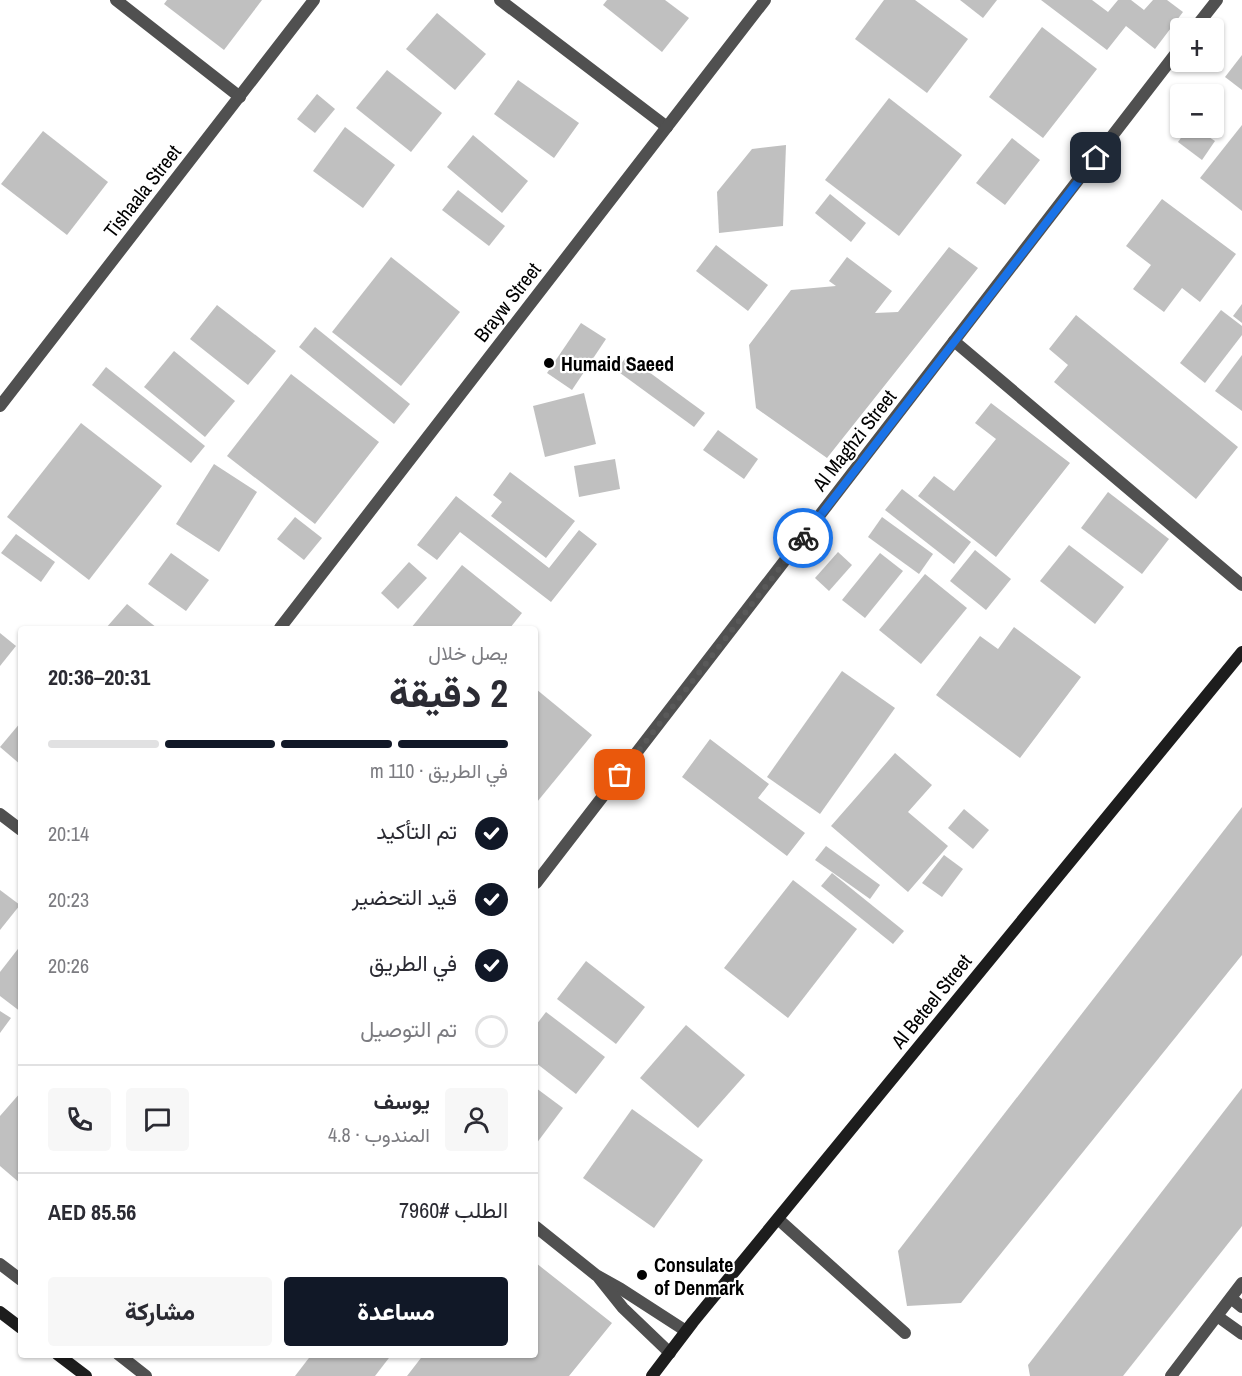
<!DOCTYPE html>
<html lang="ar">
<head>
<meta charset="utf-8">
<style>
  :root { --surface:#fff; --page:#f7f7f7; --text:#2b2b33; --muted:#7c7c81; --line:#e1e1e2; --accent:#111827 }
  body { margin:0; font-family:"Archivo Narrow",Vazirmatn,sans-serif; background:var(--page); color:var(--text); direction:rtl; height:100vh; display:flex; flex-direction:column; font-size:22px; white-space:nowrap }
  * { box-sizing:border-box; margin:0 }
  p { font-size:20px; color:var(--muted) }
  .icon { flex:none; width:33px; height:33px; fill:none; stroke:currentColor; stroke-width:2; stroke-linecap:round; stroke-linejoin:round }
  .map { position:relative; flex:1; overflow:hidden; direction:ltr }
  .drawer { position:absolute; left:18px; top:626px; width:520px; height:732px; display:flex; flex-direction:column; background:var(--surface); border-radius:6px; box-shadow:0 2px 4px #0004; direction:rtl }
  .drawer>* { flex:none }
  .controls { position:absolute; left:1170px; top:18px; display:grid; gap:12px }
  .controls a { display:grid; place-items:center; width:54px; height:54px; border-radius:6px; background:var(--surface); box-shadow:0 2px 4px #0004; font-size:30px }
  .pin { position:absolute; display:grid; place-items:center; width:51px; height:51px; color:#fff; margin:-26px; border-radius:12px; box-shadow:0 3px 9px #0006 }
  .courier { position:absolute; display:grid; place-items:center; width:60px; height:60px; margin:-30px; border:4px solid #1a73e8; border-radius:50%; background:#fff; color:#222; box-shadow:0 2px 8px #0007 }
  .headline em { font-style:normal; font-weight:800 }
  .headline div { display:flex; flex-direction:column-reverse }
  .headline { display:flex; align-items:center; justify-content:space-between; height:102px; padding:0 30px }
  h1 { font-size:39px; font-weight:800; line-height:45px }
  .bar { display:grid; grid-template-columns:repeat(4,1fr); gap:9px 6px; align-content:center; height:72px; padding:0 30px }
  .bar i { height:8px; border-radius:4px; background:var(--line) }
  .bar .active { background:var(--accent) }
  .bar p { grid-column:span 4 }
  .line { display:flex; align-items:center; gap:15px; padding:0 30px; border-top:2px solid var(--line) }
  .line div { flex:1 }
  .round { display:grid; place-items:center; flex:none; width:63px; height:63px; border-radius:6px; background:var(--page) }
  ol { padding:0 30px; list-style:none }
  li { display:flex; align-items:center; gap:18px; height:66px }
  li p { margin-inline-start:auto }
  li .icon { padding:6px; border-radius:50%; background:var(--accent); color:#fff; stroke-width:4 }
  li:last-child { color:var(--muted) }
  li i { width:33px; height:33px; border:3px solid var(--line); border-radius:50% }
  .cta { display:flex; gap:12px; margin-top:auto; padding:12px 30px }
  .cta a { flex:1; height:69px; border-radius:6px; background:var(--accent); color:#fff; font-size:24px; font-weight:800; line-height:69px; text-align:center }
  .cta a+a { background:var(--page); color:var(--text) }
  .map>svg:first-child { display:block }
  .building { fill:#c0c0c0 }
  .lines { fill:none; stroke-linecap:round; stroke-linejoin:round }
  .lane { stroke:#505050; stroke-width:12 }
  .street { stroke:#505050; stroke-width:12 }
  .secondary { stroke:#1d1d1d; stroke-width:12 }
  .done { stroke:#595959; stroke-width:6; stroke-dasharray:0 10.8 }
  .route { stroke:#1a73e8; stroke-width:8 }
  .poi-dot { fill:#000; stroke:#fff; stroke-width:2 }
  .labels { text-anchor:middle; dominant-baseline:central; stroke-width:4.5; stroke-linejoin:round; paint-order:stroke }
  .street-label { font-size:20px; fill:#000; stroke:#fff }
  .poi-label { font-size:20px; font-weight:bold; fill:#000; stroke:#fff; text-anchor:start }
</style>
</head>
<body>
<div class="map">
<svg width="1242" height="1376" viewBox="0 0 1242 1376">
  <rect width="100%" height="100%" fill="#fff"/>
  <g class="building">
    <polygon points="167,0 262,0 224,50 164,4"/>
    <polygon points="607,0 665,0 689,18 662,52 603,5"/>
    <polygon points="884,0 915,0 968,39 927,93 855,39"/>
    <polygon points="960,0 997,0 983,18"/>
    <polygon points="1041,0 1092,0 1108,12 1118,0 1131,0 1144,10 1153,0 1167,0 1183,12 1155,49 1126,26 1107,50"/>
    <polygon points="437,13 486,54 455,90 406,49"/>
    <polygon points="1042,27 1097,69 1043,138 989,97"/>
    <polygon points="1242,55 1242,90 1225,77"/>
    <polygon points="387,70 442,113 411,152 356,108"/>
    <polygon points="518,80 579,123 554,158 494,114"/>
    <polygon points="317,94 335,109 315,133 297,119"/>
    <polygon points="889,98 962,155 899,236 825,180"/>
    <polygon points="1242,125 1242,211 1200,178"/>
    <polygon points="345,127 395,165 363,208 313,171"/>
    <polygon points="1188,128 1195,128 1215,141 1202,160 1178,142"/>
    <polygon points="43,131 108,182 67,235 1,184"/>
    <polygon points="473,135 528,181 502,213 447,167"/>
    <polygon points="1012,138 1040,160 1005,205 976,183"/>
    <polygon points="786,145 783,226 719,233 717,192 752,149"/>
    <polygon points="458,190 505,226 489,246 442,210"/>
    <polygon points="830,194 866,223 851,242 815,213"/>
    <polygon points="1162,199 1236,254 1200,302 1182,288 1164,312 1133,289 1151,265 1126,246"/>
    <polygon points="716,245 768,285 748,311 696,271"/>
    <polygon points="949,247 978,268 827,458 756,408 749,345 791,290 836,286 829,281 847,257 892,291 875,313 898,312"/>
    <polygon points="391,257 460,312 401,386 332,332"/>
    <polygon points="1242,304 1242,323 1233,316"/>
    <polygon points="217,305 276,351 248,385 190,339"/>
    <polygon points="1221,310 1242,326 1242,335 1205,383 1180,363"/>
    <polygon points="1076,315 1238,447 1196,499 1054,382 1068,365 1049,349"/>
    <polygon points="581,323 606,339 572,390 547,373"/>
    <polygon points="315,327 410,404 394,424 299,347"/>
    <polygon points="174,351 235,401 205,437 144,387"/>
    <polygon points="1242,355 1242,411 1215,391"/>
    <polygon points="627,356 705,413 694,427 616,370"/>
    <polygon points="106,367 205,446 191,463 92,385"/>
    <polygon points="291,374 379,442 315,524 227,456"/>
    <polygon points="584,393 596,444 545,457 533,406"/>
    <polygon points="991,403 1070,463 996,557 918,496 934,476 954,491 996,439 975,423"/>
    <polygon points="81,423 162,486 89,580 7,517"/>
    <polygon points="718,430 758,459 744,479 703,450"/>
    <polygon points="615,459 620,489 579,497 574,466"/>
    <polygon points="214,464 257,492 219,552 176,524"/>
    <polygon points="510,472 575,521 546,558 491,516 502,502 493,495"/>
    <polygon points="902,489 971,542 954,564 885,510"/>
    <polygon points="1108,492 1169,539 1142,574 1081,528"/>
    <polygon points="456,496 549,568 579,530 597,544 551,602 460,532 437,560 417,545"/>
    <polygon points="295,517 322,538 304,560 277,539"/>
    <polygon points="882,517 933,554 919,574 868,537"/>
    <polygon points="16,534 55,562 41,582 1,553"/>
    <polygon points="1069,545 1124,587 1095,624 1040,581"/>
    <polygon points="975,550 1011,579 986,610 950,581"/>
    <polygon points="838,552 852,565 829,591 815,578"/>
    <polygon points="171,553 209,580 186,611 148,584"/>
    <polygon points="880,553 903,571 865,618 842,600"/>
    <polygon points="409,562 427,578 398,609 381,593"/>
    <polygon points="462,565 522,613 510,628 411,628"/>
    <polygon points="925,574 967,608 921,664 879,630"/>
    <polygon points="127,604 157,628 106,628"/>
    <polygon points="1014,627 1081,677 1020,758 936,695 980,636 998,649"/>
    <polygon points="0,633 16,646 0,666"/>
    <polygon points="842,671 895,708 820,814 767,777"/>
    <polygon points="536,689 592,735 537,802 536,800"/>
    <polygon points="21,722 21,765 0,747"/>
    <polygon points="710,739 769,784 758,798 805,833 787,856 682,777"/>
    <polygon points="895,753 932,785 908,812 948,846 908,892 831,826"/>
    <polygon points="1242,807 1242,955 961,1303 907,1306 898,1251"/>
    <polygon points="964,809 989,830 973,849 948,828"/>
    <polygon points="826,846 880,885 870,899 815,860"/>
    <polygon points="944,855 963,869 942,897 922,883"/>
    <polygon points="832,873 904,931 893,944 821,886"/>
    <polygon points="793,880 857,929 788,1018 724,968"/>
    <polygon points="0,890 20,905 0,930"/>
    <polygon points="21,945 21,1012 0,996 0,972"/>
    <polygon points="586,961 645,1007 616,1044 557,999"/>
    <polygon points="0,1011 11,1018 0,1033"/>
    <polygon points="546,1012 605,1057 576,1094 536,1063 536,1025"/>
    <polygon points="686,1025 745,1075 698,1128 640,1078"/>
    <polygon points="536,1088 563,1108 536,1144"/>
    <polygon points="1242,1088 1242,1226 1123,1376 1030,1376 1028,1365"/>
    <polygon points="21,1092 21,1184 0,1166 0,1116"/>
    <polygon points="632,1109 703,1160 654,1228 583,1178"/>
    <polygon points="536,1263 612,1323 569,1376 407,1376 424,1354 536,1354"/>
    <polygon points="312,1354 392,1354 375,1376 295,1376"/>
  </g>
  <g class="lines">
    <g class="lane">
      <polyline points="116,0 240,97"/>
      <polyline points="954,341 1242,585"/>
      <polyline points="778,1219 905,1333"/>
    </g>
    <g class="street">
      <polyline points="500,0 667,127"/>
      <polyline points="1195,28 1217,0"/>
      <polyline points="0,406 314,0"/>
      <polyline points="280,628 765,0"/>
      <polyline points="0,814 21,830"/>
      <polyline points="536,883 1180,48"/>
      <polyline points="536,1227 596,1275 621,1289 686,1331"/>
      <polyline points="0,1264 21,1280"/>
      <polyline points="599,1278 623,1308 670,1353"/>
      <polyline points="1231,1298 1242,1307"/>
      <polyline points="1217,1316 1242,1334"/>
      <polyline points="118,1354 146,1376"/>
      <polyline points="1171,1376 1242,1283"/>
    </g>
    <g class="secondary">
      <polyline points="0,1312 21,1328"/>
      <polyline points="57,1354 86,1376"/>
      <polyline points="652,1376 693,1322 1242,652"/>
    </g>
  </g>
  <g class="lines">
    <polyline class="done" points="620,775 803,538"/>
    <polyline class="route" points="803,538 1096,158"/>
  </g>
  <g class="poi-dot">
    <circle cx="549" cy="363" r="6"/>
    <circle cx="642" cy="1275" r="6"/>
  </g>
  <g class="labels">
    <g class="street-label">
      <text transform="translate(142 191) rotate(-52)">Tishaala Street</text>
      <text transform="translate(507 302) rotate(-52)">Brayw Street</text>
      <text transform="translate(854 440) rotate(-52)">Al Maghzi Street</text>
      <text transform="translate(931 1001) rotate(-51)">Al Beteel Street</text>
    </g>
    <g class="poi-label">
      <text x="561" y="363">Humaid Saeed</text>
      <text x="654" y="1264">Consulate<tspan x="654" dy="23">of Denmark</tspan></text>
    </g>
  </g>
</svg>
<div class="controls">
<a>+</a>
<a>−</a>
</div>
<div class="pin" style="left:620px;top:775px;background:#ea580c"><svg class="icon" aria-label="bag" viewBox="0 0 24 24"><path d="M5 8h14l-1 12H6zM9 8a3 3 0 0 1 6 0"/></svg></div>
<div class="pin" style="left:1096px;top:158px;background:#1f2937"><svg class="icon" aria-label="home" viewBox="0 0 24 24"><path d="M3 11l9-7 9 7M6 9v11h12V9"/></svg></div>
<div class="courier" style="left:803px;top:538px"><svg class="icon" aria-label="bike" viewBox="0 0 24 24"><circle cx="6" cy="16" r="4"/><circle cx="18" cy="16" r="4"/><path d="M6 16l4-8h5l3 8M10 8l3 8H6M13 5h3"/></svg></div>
<section class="drawer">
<div class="headline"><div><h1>2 دقيقة</h1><p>يصل خلال</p></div><em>20:31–20:36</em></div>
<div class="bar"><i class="active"></i><i class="active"></i><i class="active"></i><i></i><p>في الطريق · 110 m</p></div>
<ol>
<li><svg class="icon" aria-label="check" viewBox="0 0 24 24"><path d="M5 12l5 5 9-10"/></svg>تم التأكيد<p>20:14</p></li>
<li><svg class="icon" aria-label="check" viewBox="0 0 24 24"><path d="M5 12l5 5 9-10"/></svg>قيد التحضير<p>20:23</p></li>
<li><svg class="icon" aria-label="check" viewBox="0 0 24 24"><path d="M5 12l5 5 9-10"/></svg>في الطريق<p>20:26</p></li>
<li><i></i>تم التوصيل</li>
</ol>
<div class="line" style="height:108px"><a class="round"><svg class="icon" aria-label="person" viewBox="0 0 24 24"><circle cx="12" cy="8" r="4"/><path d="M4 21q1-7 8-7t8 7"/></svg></a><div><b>يوسف</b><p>المندوب · 4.8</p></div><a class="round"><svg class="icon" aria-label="chat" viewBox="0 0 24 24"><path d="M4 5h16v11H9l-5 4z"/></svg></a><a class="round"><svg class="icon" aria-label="phone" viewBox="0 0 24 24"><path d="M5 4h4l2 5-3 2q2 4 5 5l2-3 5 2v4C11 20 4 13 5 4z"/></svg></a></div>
<div class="line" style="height:78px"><div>الطلب #7960</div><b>AED 85.56</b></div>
<div class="cta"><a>مساعدة</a><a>مشاركة</a></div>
</section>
</div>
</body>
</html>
